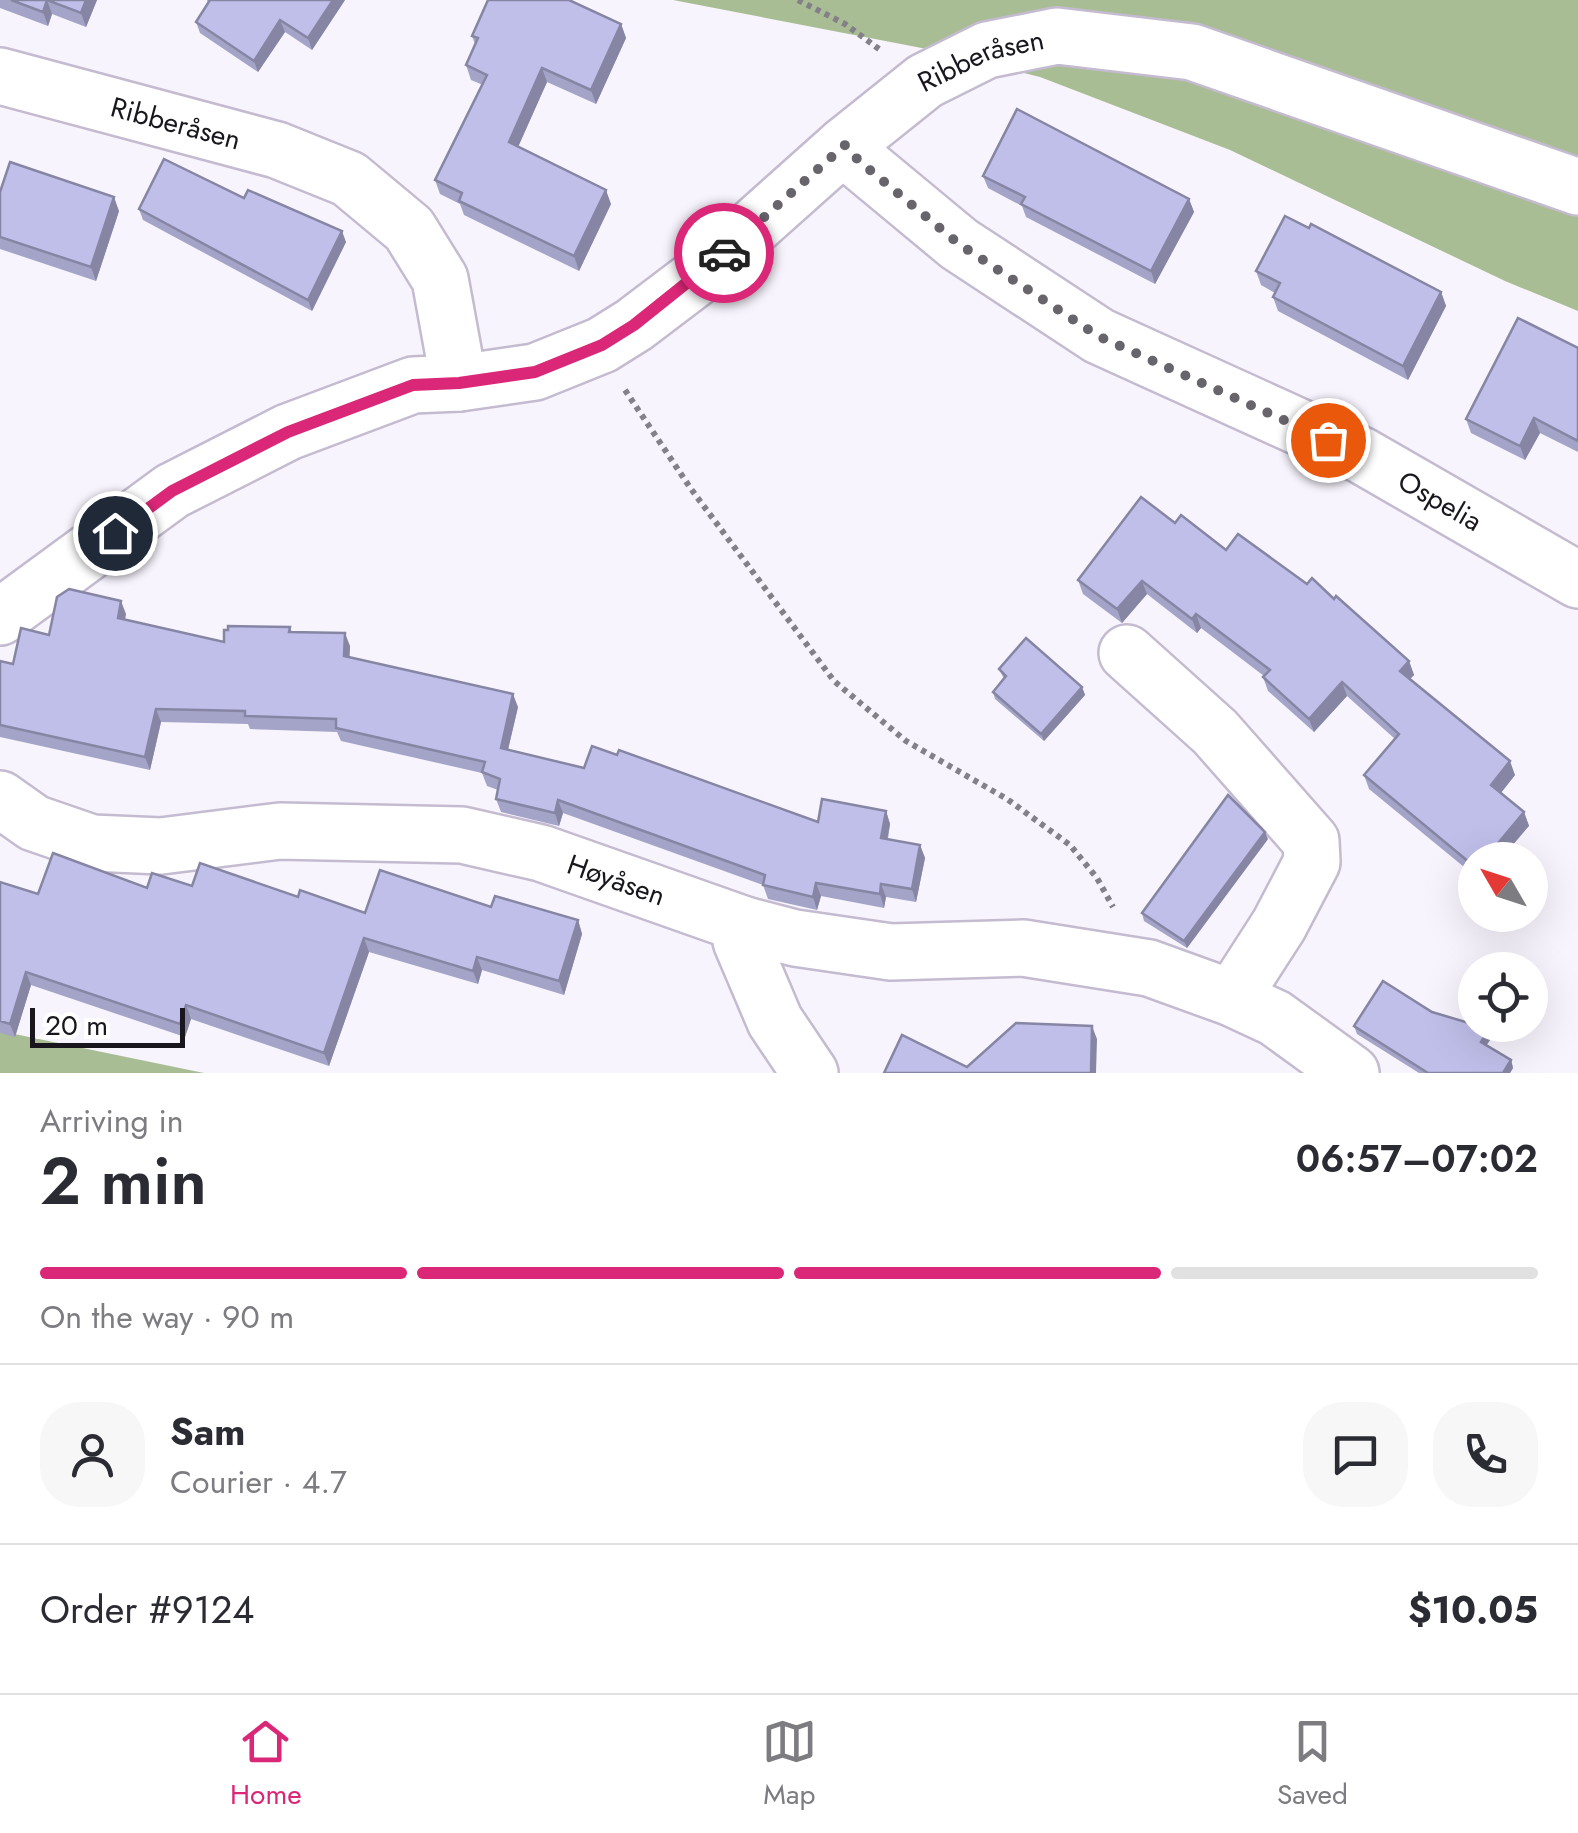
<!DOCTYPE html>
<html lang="en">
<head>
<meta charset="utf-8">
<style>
  :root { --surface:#fff; --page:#f7f7f7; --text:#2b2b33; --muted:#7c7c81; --line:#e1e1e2; --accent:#db2777 }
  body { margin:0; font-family:Jost,sans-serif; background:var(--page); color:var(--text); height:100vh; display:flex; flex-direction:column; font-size:38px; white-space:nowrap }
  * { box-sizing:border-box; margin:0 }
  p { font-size:32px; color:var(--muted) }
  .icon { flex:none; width:55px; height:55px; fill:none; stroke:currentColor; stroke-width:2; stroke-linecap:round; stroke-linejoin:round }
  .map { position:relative; height:1073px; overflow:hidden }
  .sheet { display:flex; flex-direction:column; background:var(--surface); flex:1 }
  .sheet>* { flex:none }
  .needle { width:65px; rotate:309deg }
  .tools { position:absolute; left:1458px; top:842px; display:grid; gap:20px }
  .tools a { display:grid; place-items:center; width:90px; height:90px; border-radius:50%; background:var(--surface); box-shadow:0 10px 40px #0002; font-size:50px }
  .scale { position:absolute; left:30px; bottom:25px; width:155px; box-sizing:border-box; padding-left:10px; border:5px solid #19161d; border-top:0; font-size:28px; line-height:35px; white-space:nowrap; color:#19161d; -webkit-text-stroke:8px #fff; paint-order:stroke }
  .pin { position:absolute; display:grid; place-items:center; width:85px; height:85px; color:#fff; margin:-42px; border:5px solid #fff; border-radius:50%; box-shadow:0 2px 10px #0007 }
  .courier { position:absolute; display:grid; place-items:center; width:100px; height:100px; margin:-50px; border:8px solid #db2777; border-radius:50%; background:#fff; color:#222; box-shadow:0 2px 12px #0007 }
  .head em { font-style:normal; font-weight:600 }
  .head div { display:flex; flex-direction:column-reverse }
  .head { display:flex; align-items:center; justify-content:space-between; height:170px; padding:0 40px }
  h1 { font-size:65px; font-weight:600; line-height:75px }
  .bar { display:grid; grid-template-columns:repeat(4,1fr); gap:15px 10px; align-content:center; height:120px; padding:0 40px }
  .bar i { height:12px; border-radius:8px; background:var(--line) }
  .bar .current { background:var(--accent) }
  .bar p { grid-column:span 4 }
  .line { display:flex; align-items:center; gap:25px; padding:0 40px; border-top:2px solid var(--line) }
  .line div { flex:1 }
  .round { display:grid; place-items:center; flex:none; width:105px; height:105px; border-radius:40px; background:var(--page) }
  .tab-bar { display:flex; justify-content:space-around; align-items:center; height:140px; border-top:2px solid var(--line); background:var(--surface); font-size:28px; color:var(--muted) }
  .tab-bar a { display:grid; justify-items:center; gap:5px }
  .tab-bar .current { color:var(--accent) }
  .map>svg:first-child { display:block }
  .forest { fill:#a9bd94 }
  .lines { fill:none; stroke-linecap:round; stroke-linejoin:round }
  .minor-casing { stroke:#c4bbd0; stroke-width:60 }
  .path { stroke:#838088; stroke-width:6; stroke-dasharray:5 5; stroke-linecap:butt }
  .minor { stroke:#fff; stroke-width:55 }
  .wall { fill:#a4a4c9 }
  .shaded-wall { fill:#8686a4 }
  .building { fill:#bfbfea; stroke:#8686a4; stroke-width:2.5 }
  .done { stroke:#67646b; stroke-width:10; stroke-dasharray:0 18 }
  .route { stroke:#db2777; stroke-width:12 }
  .labels { text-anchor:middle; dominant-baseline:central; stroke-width:10; stroke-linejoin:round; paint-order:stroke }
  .street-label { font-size:28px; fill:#19161d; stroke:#fff }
</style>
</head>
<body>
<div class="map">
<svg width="1578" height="1073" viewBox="0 0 1578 1073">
  <rect width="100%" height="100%" fill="#f8f4fd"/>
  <g class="forest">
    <polygon points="673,0 1578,0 1578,311 1505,281 1230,150 1040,77 932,50"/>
    <polygon points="0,1031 204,1073 0,1073"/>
  </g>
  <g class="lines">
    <defs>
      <g id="minor">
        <path id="s1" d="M 0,76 L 277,150 L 349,179 L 409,229 L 440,279 L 459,383"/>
        <path id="s2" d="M 845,145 L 859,161 L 959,244 L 1099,336 L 1361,455 L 1578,580"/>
        <path id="s3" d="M 0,617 L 172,491 L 288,432 L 413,385 L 459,383 L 535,372 L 602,345 L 634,325 L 696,278 L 845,145 L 925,81 L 987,50 L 1057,36 L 1192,52 L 1578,187"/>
        <polyline points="1127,653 1215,732 1311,841 1312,862 1279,925 1232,998"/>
        <path id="s4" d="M 0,799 L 34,823 L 92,843 L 161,846 L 280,831 L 462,835 L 541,853 L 745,925 L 795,938 L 891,952 L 1023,948 L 1149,968 L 1232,998 L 1275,1018 L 1351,1073"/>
        <polyline points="745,925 741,941 775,1021 810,1073"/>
      </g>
    </defs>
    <use href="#minor" class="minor-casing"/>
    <g class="path">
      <polyline points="798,0 845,24 879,49"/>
      <polyline points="625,390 691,489 834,681 906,741 1007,799 1070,845 1097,878 1113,907"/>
    </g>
    <use href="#minor" class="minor"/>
  </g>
  <g class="wall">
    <polygon points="0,0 97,0 86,27 52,14 48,26 0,8"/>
    <polygon points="207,0 345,0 312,50 285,32 258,72 200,33 196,22 208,3"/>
    <polygon points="621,24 626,38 596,104 547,82 518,147 611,204 579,271 464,215 460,204 440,194 435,180 483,85 471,80 466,65 475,44 472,36"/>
    <polygon points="983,176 1189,199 1194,212 1155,284 1026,217 1022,206 988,188"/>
    <polygon points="0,192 119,211 96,281 0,249"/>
    <polygon points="244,198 346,242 312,311 143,220 139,209"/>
    <polygon points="1309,228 1441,292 1446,306 1408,380 1278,311 1273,297 1275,293 1261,285 1256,271"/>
    <polygon points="1578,348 1578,452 1540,433 1525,460 1471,433 1466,419"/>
    <polygon points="1175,523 1226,550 1307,584 1334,599 1409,661 1414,675 1410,679 1515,775 1501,793 1524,812 1529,826 1475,860 1475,876 1369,789 1364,775 1395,739 1347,696 1314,732 1268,691 1263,677 1264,676 1201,628 1197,633 1147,594 1122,623 1083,594 1078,580"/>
    <polygon points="126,614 125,620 224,642 290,627 292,632 350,646 349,657 518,707 508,750 818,822 886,811 890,824 888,839 920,845 925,858 916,902 886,897 884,908 821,896 817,910 768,899 763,885 563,813 559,826 501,812 496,799 498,790 487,786 482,773 341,741 337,732 250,729 248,724 161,722 150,770 0,737 0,661 13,664 49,635"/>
    <polygon points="999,669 1082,687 1085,695 1044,741 995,699 993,692 1004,679"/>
    <polygon points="1268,839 1187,948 1144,921 1142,913"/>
    <polygon points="0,882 38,894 192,886 298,897 365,913 491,907 578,920 582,934 564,995 482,970 478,984 369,952 329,1066 191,1019 185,1037 31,985 15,1037 0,1033"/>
    <polygon points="1432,1012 1489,1029 1492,1037 1486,1045 1511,1060 1513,1068 1510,1073 1419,1073 1357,1034 1354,1026"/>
  </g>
  <g class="shaded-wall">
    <polygon points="47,0 52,14 48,26 43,12"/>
    <polygon points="86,0 97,0 86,27 81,13"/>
    <polygon points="333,0 345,0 312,50 308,38"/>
    <polygon points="280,20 285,32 258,72 254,61"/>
    <polygon points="621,24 626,38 596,104 591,90"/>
    <polygon points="542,68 547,82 514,156 509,142"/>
    <polygon points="606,190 611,204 579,271 574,256"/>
    <polygon points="114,197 119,211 96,281 91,267"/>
    <polygon points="1189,199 1194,212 1155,284 1151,271"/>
    <polygon points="342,231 346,242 312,311 308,300"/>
    <polygon points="1441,292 1446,306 1408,380 1403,366"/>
    <polygon points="1534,418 1540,433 1525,460 1520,446"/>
    <polygon points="1142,581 1147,594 1122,623 1117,609"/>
    <polygon points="121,601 126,614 122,631 118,618"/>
    <polygon points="1196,614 1201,628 1197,633 1192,619"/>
    <polygon points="345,633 350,646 349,669 344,656"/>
    <polygon points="1409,661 1414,675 1405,684 1400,671"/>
    <polygon points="1342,682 1347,696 1314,732 1309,719"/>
    <polygon points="1082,687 1085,695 1044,741 1041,734"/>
    <polygon points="513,694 518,707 505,762 501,748"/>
    <polygon points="156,709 161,722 150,770 145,757"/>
    <polygon points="1510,761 1515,775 1496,799 1491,785"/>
    <polygon points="558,800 563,813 559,826 555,813"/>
    <polygon points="886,811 890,824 885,851 881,838"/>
    <polygon points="1524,812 1529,826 1500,860 1484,860"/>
    <polygon points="1265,832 1268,839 1187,948 1184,941"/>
    <polygon points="920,845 925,858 916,902 912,889"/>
    <polygon points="816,883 821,896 817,910 813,897"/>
    <polygon points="881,884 886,897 884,908 880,894"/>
    <polygon points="578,920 582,934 564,995 559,981"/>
    <polygon points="364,938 369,952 329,1066 324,1053"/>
    <polygon points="477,957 482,970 478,984 473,971"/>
    <polygon points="26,972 31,985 15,1037 10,1024"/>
    <polygon points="186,1005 191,1019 185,1037 180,1024"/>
    <polygon points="1092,1026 1097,1039 1096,1073 1091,1073"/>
    <polygon points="1489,1029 1492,1037 1484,1049 1481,1042"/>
    <polygon points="1511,1060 1513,1068 1510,1073 1503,1073"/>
  </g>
  <g class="building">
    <polygon points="11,0 86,0 81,13 47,0 43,12"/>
    <polygon points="210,0 333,0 308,38 280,20 254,61 196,22"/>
    <polygon points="488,0 569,0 621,24 591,90 542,68 509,142 606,190 574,256 459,201 462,193 435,180 487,75 466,65 478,38 472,36"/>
    <polygon points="1017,109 1189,199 1151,271 1021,204 1025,197 983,176"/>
    <polygon points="164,159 244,198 248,190 342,231 308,300 139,209"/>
    <polygon points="10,162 114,197 91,267 0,237 0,192"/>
    <polygon points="1285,216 1309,228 1311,224 1441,292 1403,366 1273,297 1280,283 1256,271"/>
    <polygon points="1518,318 1578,348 1578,441 1534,418 1520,446 1466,419"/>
    <polygon points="1141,497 1175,523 1181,515 1226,550 1238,534 1307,584 1312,578 1334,599 1336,596 1409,661 1400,671 1510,761 1491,785 1524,812 1484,860 1475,860 1475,867 1364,775 1399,734 1342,682 1309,719 1263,677 1270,670 1196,614 1192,619 1142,581 1117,609 1078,580"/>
    <polygon points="69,589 121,601 118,618 224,642 224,630 228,630 228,626 290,627 289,632 345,633 344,656 513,694 501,748 584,768 592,746 617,755 619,750 818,822 822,799 886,811 881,838 920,845 912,889 881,884 880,894 816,883 813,897 763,885 765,875 558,800 555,813 496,799 500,779 482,772 485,762 336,728 336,719 245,716 245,711 156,709 145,757 0,725 0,661 13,664 21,628 49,635 57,597"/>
    <polygon points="1026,638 1082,687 1041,734 993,692 1006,676 999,669"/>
    <polygon points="1228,795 1265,832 1184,941 1142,913"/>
    <polygon points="53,853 147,888 152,873 192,886 200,863 298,897 300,890 365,913 380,870 491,907 495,896 578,920 559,981 477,957 473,971 364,938 324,1053 186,1005 180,1024 26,972 10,1024 0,1021 0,882 38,894"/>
    <polygon points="1383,981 1432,1012 1489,1029 1481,1042 1511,1060 1503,1073 1428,1073 1354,1026"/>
    <polygon points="1016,1023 1092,1026 1091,1073 884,1073 902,1035 967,1067"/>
  </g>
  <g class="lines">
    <polyline class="done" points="724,253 845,145 859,161 959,244 1098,336 1328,440"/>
    <polyline class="route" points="115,533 172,491 288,432 413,385 459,383 535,372 602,345 634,325 724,253"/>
  </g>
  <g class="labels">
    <g class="street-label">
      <text stroke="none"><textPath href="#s3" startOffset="1150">Ribberåsen</textPath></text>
      <text stroke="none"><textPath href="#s1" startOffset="182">Ribberåsen</textPath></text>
      <text stroke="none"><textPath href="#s2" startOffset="698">Ospelia</textPath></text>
      <text stroke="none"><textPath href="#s4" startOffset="635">Høyåsen</textPath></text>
    </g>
  </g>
</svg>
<div class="tools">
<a><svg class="needle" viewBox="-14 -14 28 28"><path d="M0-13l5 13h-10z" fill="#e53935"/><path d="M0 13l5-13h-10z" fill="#7c7c81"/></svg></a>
<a><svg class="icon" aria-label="locate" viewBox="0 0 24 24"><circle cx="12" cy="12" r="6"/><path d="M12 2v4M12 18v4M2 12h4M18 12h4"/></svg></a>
</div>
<div class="scale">20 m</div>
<div class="pin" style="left:1328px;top:440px;background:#ea580c"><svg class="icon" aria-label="bag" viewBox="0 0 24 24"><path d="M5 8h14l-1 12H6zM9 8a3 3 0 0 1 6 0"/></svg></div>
<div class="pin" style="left:115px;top:533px;background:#1f2937"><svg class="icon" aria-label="home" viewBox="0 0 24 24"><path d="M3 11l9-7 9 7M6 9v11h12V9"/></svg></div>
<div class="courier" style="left:724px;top:253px"><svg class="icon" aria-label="car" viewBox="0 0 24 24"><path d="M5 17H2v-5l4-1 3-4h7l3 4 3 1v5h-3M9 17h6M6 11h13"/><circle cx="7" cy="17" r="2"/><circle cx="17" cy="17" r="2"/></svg></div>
</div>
<section class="sheet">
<div class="head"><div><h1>2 min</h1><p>Arriving in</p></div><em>06:57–07:02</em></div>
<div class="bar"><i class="current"></i><i class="current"></i><i class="current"></i><i></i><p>On the way · 90 m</p></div>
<div class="line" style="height:180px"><a class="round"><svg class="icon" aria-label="person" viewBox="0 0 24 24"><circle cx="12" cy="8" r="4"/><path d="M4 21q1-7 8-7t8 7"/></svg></a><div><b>Sam</b><p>Courier · 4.7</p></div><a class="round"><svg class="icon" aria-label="chat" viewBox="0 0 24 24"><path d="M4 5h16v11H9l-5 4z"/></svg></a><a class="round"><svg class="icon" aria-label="phone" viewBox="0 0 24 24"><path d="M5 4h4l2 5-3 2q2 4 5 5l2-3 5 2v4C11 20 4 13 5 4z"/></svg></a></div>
<div class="line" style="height:130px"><div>Order #9124</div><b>$10.05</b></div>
</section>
<nav class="tab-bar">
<a class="current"><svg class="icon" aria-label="home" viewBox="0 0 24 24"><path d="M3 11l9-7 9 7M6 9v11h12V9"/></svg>Home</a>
<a><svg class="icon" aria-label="map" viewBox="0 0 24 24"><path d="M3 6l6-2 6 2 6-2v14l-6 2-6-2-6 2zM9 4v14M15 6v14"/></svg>Map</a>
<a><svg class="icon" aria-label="saved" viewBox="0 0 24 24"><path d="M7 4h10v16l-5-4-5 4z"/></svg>Saved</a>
</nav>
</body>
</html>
